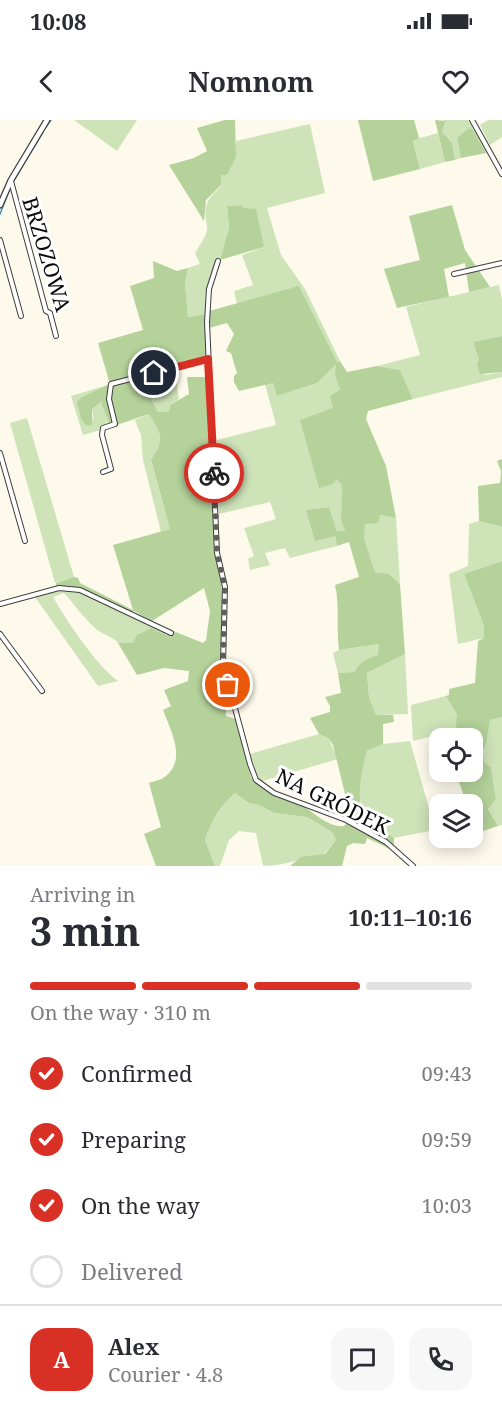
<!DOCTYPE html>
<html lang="en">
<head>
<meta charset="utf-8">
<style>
  :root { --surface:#fff; --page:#f7f7f7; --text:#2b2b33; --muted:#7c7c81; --line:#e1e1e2; --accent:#d93025 }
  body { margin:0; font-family:"Noto Serif",serif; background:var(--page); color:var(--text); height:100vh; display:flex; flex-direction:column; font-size:22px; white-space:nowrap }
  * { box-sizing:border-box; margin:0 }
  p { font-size:20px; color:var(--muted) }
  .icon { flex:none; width:33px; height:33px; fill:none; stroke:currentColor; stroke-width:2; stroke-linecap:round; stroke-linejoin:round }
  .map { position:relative; height:746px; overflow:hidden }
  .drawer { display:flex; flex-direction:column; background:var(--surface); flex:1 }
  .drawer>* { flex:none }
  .fabs { position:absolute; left:429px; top:608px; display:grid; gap:12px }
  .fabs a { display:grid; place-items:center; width:54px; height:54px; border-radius:12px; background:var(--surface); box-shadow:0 3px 15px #0003; font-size:30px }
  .pin { position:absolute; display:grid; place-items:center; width:51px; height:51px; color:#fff; margin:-26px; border:3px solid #fff; border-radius:50%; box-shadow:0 2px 6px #0007 }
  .courier { position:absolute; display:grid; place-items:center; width:60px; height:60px; margin:-30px; border:4px solid #d93025; border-radius:50%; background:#fff; color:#222; box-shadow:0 2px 8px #0007 }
  .head em { font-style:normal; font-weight:700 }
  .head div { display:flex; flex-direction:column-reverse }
  .head { display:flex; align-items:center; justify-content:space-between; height:102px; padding:0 30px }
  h1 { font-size:39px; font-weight:700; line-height:45px }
  .bar { display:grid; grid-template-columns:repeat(4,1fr); gap:9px 6px; align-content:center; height:72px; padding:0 30px }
  .bar i { height:8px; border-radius:4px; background:var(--line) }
  .bar .active { background:var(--accent) }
  .bar p { grid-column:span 4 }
  .line { display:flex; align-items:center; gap:15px; padding:0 30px; border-top:2px solid var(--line) }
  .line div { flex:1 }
  .round { display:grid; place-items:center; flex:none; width:63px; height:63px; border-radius:18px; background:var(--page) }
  ol { padding:0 30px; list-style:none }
  li { display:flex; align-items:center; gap:18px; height:66px }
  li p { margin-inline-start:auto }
  li .icon { padding:6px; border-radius:50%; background:var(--accent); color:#fff; stroke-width:4 }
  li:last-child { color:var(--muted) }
  li i { width:33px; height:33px; border:3px solid var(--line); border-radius:50% }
  .status { display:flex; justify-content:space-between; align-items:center; height:42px; padding:0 30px; background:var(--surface); direction:ltr }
  .status svg { height:16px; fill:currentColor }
  header { display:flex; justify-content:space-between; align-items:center; height:78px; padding:0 30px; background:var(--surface); font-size:27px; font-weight:700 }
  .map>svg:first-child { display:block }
  .green { fill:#cfe3b9 }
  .forest { fill:#b4d29a }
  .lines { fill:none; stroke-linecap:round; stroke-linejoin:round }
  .stream { stroke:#448fbe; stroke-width:1.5 }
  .minor-casing { stroke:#3e3e3e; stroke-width:6 }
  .tertiary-casing { stroke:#3e3e3e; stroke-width:7 }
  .minor { stroke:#fff; stroke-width:4 }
  .tertiary { stroke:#fff; stroke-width:4.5 }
  .done { stroke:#605e59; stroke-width:6; stroke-dasharray:0 10.8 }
  .route { stroke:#d93025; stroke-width:8 }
  .labels { text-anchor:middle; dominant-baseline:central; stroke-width:6; stroke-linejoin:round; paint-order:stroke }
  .street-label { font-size:21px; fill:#0b0b0b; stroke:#fff }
</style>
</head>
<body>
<div class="status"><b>10:08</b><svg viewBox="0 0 49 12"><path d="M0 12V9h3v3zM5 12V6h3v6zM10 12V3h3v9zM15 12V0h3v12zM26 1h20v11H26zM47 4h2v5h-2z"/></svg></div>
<header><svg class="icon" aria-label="back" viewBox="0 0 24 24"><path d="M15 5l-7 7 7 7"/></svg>Nomnom<svg class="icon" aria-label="heart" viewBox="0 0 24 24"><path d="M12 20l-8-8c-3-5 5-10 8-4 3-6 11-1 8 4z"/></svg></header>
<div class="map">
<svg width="502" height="746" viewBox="0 0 502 746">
  <rect width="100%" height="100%" fill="#fdf9eb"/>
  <g class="green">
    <polygon points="74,0 137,0 117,31"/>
    <polygon points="444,0 468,0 488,31 486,33 473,10 457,18 461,38 455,40 452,23 442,12"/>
    <polygon points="488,0 502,0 502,17 490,25 480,5"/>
    <path d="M 310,4 L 325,73 L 267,88 L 281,135 L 305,169 L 340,241 L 337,243 L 340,270 L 334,288 L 336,359 L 342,365 L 341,400 L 345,411 L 337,411 L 329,387 L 307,390 L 335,416 L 337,426 L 290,438 L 285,428 L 265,433 L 270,445 L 250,450 L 248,439 L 254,436 L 244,408 L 276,399 L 270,382 L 219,394 L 217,320 L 276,305 L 265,264 L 273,263 L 277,276 L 317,263 L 336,242 L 299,167 L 237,184 L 234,171 L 253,165 L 242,135 L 264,127 L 241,85 L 227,86 L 229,108 L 220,140 L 217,139 L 208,168 L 206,194 L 188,197 L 185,164 L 188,148 L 200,144 L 195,133 C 199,126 208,114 207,107 C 203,85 206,81 221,66 L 221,55 L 227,55 C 233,43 236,34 236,21 Z"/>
    <polygon points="438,13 445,42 420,49 413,20"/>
    <polygon points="499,165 502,180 502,216 473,222 485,255 502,252 502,257 413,279 400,250 377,246 420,235 406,187"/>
    <polygon points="174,246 179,279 170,285 171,291 158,292 140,255"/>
    <polygon points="111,264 82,277 94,301 92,289 101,282 103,283 111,307 83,315 71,276"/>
    <path d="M 149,294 C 162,316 165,318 151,341 L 170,409 L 161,412 L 143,340 L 141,315 L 135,300 Z"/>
    <polygon points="27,298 74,457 55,463 10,303"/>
    <polygon points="380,395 396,398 400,464 389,454 375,452 364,418 364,404"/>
    <polygon points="479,401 502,407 502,441 464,454 484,506 484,518 458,524 449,454 468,446 469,404"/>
    <path d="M 80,468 L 176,512 L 133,523 L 118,523 C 111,515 102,515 94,507 C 83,497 74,484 64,473 L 53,477 C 68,503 96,545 118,561 L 98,566 L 35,477 L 57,470 Z"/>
    <path d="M 380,524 L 378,535 C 367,538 360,542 354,552 L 338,553 L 333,533 L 339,530 Z"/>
    <polygon points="405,534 408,594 376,595 369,577 367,553"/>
    <polygon points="446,576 457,595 457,610 413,621 411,585"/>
    <polygon points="502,597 502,705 498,706 488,689 496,679 491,647 485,643 482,632 490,600"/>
    <polygon points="319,614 328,618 338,639 259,662 250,634"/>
    <polygon points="410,621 435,710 394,718 361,692 359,658 367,631 383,624"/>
    <path d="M 235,673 L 249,683 L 259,685 L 274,693 L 307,697 L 332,712 L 336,720 L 324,734 C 303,737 286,746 263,746 L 256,713 L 239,711 L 229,720 L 220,746 L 215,746 L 205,720 C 212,700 219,687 235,673 Z"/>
  </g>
  <g class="forest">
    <polygon points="225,0 235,0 236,37 227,55 221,55 221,65 206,80 204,101 169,45 194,38 207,31 197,8"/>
    <polygon points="358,0 414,0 419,18 413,21 420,49 373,61"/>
    <polygon points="435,0 445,1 442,12 452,23 455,40 445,42"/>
    <polygon points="469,8 473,10 486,33 461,38 457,18"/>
    <polygon points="241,85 244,88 256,89 264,127 220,140 229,108 227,86"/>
    <polygon points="452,85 465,130 490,167 469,172 465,143 444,149 449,177 397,188 384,149 420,140 409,96"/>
    <path d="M 153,141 L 177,151 L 188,148 L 185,164 L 188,197 L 206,194 L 206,238 L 140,256 L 158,292 L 170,291 L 170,285 L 189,274 L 187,257 L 208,257 L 215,434 L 221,453 L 223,496 L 221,540 L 224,557 L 226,596 L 236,599 L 251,657 C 263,675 284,676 301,685 C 314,692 328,708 344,706 L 347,703 L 352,705 L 386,724 L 398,733 L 367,718 L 365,724 L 353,723 L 347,726 L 342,746 L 290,746 L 301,737 L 325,734 L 336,720 L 332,712 L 307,697 L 274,693 L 259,685 L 249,683 L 235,673 C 219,687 212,700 205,720 L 215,746 L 156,746 L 144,714 L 161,707 L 149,663 C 154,661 162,660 166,656 C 187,639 170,609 163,590 L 171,586 L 164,570 L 188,561 L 189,551 L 164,548 L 137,555 L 118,523 L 133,523 L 137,515 L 151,508 L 166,515 L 176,512 L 203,523 L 206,520 L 210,491 L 204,468 L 152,501 L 134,491 L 128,493 L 80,468 L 57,470 L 56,463 L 74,457 L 78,458 L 80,463 L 133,490 L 113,425 L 170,409 L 151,340 C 165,318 162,316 149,294 L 111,307 L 101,282 L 92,289 L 92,305 L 86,305 L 81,299 L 77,282 L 82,277 L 110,264 L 98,223 L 143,210 L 130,166 L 154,158 Z"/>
    <path d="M 299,166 L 337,242 L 340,241 L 347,252 L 377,246 L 400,250 L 413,279 L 368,291 L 366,299 L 386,346 L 396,398 L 380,395 L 378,403 L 365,404 L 364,418 L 375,452 L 389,454 L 400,464 L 405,534 L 367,553 L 369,577 L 376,595 L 393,595 L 394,602 L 383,604 L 383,624 L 367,631 C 361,652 358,670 361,692 L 394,718 L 394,725 L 352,702 L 333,625 L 328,618 L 319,614 L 310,598 L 330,592 L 330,586 L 325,577 L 341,573 L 338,553 L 354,552 C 360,542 367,538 378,535 L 379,524 L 339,530 C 336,508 340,486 335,465 L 359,457 L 349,422 L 337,426 L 335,416 L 315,421 L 306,390 L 329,387 L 337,411 L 345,411 L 341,400 L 342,365 L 336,359 L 333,364 L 319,368 L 300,300 L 333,288 L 330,276 L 340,270 L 335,254 L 336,244 L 317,263 L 277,276 L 273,263 L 239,271 L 234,262 L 234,256 L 237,253 L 231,233 L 226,231 L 234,214 L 227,203 L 209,208 L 209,191 Z"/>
    <polygon points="502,216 502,252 480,254 477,245 479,239 473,222"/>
    <polygon points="502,339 502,407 479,401 478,366 500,363 501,351 497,341"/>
    <polygon points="502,441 502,597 490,600 486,624 482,632 485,643 491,647 496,679 488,689 498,706 483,711 473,696 472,684 467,684 455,651 472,651 472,618 459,618 456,606 457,595 446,576 449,575 449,569 475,563 478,521 484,518 484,506 464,454"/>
  </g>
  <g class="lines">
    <g class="stream">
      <polyline points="46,7 51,0"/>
      <polyline points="13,62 43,12"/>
      <polyline points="0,94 9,71"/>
    </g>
    <defs>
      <g id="minor">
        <polyline points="472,0 502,54"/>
        <polyline points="11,61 46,191 50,193 56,216"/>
        <polyline points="0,120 21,196"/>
        <polyline points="218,141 209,169 207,202 217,433 225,467 223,544 250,644 256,660 274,673 346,700 386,722 413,746"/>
        <polyline points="454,154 502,143"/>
        <polyline points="0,333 25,421"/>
        <polyline points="103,352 111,349 102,315 103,308 115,304 109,279 111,264 208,239"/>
        <polyline points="0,484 59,468 80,470 171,513"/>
        <polyline points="0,514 42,571"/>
      </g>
      <polyline id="tertiary" points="0,85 11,60 47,0"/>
    </defs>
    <use href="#minor" class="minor-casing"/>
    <use href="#tertiary" class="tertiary-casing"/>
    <use href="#minor" class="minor"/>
    <use href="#tertiary" class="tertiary"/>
  </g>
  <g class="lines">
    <polyline class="done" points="214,353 217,433 225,467 223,538 228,565"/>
    <polyline class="route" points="154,253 208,239 214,353"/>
  </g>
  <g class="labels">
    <g class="street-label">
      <text transform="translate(47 134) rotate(73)">BRZOZOWA</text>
      <text transform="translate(333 681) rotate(26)">NA GRÓDEK</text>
    </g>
  </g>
</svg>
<div class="fabs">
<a><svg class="icon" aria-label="locate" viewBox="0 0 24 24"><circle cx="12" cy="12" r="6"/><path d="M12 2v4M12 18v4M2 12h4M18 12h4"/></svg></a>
<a><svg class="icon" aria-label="layers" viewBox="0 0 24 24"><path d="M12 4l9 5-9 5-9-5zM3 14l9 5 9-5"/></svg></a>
</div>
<div class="pin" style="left:228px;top:565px;background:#ea580c"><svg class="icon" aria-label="bag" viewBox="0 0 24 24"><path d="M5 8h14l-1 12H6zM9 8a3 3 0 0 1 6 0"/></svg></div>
<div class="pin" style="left:154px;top:253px;background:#1f2937"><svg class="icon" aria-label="home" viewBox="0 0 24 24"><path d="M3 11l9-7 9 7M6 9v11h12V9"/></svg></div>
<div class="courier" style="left:214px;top:353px"><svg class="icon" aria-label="bike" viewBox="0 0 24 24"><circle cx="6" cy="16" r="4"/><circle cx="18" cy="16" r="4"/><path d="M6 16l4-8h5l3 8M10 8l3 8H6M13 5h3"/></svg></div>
</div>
<section class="drawer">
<div class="head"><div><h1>3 min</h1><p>Arriving in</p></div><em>10:11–10:16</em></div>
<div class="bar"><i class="active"></i><i class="active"></i><i class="active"></i><i></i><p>On the way · 310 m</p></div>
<ol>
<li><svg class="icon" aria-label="check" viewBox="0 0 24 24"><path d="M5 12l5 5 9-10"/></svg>Confirmed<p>09:43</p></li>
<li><svg class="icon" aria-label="check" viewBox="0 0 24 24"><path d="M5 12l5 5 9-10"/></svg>Preparing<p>09:59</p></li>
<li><svg class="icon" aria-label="check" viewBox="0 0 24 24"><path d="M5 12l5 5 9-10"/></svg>On the way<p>10:03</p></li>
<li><i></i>Delivered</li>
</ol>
<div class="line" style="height:108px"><b class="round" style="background:var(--accent);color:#fff">A</b><div><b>Alex</b><p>Courier · 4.8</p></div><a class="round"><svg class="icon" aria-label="chat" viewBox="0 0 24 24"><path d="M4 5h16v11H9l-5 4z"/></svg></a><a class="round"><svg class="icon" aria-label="phone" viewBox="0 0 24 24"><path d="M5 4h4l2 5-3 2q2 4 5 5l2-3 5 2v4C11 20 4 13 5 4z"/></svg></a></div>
</section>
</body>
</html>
